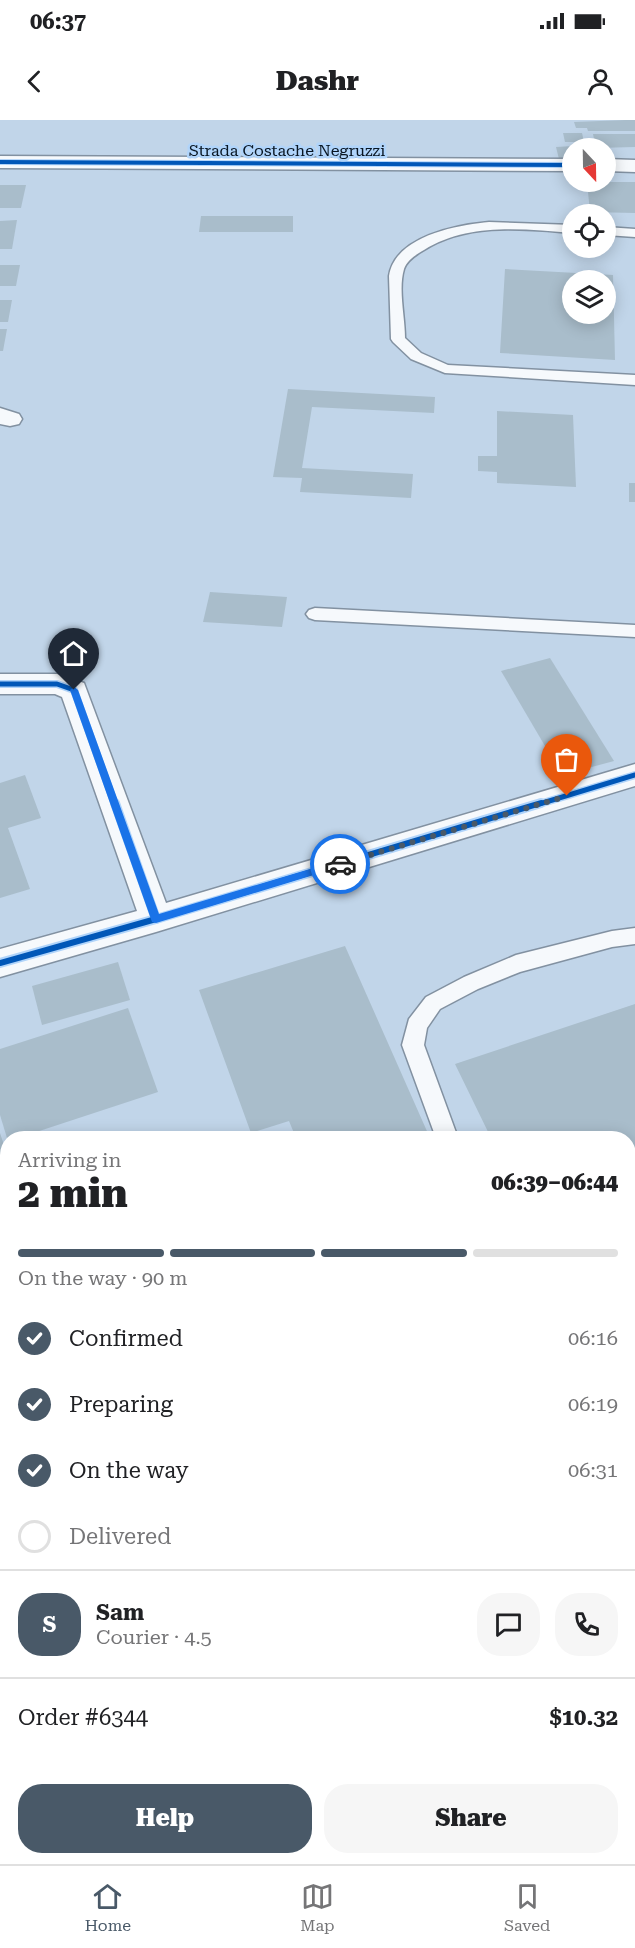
<!DOCTYPE html>
<html lang="en">
<head>
<meta charset="utf-8">
<style>
  :root { --surface:#fff; --page:#f6f6f6; --text:#202124; --muted:#757577; --line:#e0e0e0; --accent:#495968 }
  body { margin:0; font-family:"Roboto Serif",serif; background:var(--page); color:var(--text); height:100vh; display:flex; flex-direction:column; font-size:22px; white-space:nowrap }
  * { box-sizing:border-box; margin:0 }
  p { font-size:20px; color:var(--muted) }
  .icon { flex:none; width:33px; height:33px; fill:none; stroke:currentColor; stroke-width:2; stroke-linecap:round; stroke-linejoin:round }
  .map { position:relative; flex:1; overflow:hidden }
  .side { position:absolute; left:0px; top:1011px; width:636px; height:734px; display:flex; flex-direction:column; background:var(--surface); border-radius:24px 24px 0 0; box-shadow:0 3px 15px #0003 }
  .side>* { flex:none }
  .needle { width:39px; rotate:158deg }
  .fabs { position:absolute; left:562px; top:18px; display:grid; gap:12px }
  .fabs a { display:grid; place-items:center; width:54px; height:54px; border-radius:50%; background:var(--surface); box-shadow:0 3px 15px #0003; font-size:30px }
  .pin { position:absolute; display:grid; place-items:center; width:51px; height:51px; color:#fff; margin:-62px -26px; border-radius:50% 50% 50% 0; rotate:-45deg; box-shadow:0 0 6px #0007 }
  .pin .icon { rotate:45deg }
  .courier { position:absolute; display:grid; place-items:center; width:60px; height:60px; margin:-30px; border:4px solid #1a73e8; border-radius:50%; background:#fff; color:#222; box-shadow:0 2px 8px #0007 }
  .headline em { font-style:normal; font-weight:800 }
  .headline div { display:flex; flex-direction:column-reverse }
  .headline { display:flex; align-items:center; justify-content:space-between; height:102px; padding:0 18px }
  h1 { font-size:39px; font-weight:800; line-height:45px }
  .bar { display:grid; grid-template-columns:repeat(4,1fr); gap:9px 6px; align-content:center; height:72px; padding:0 18px }
  .bar i { height:8px; border-radius:4px; background:var(--line) }
  .bar .current { background:var(--accent) }
  .bar p { grid-column:span 4 }
  .line { display:flex; align-items:center; gap:15px; padding:0 18px; border-top:2px solid var(--line) }
  .line div { flex:1 }
  .round { display:grid; place-items:center; flex:none; width:63px; height:63px; border-radius:24px; background:var(--page) }
  ol { padding:0 18px; list-style:none }
  li { display:flex; align-items:center; gap:18px; height:66px }
  li p { margin-inline-start:auto }
  li .icon { padding:6px; border-radius:50%; background:var(--accent); color:#fff; stroke-width:4 }
  li:last-child { color:var(--muted) }
  li i { width:33px; height:33px; border:3px solid var(--line); border-radius:50% }
  .action { display:flex; gap:12px; margin-top:auto; padding:12px 18px }
  .action a { flex:1; height:69px; border-radius:24px; background:var(--accent); color:#fff; font-size:24px; font-weight:800; line-height:69px; text-align:center }
  .action a+a { background:var(--page); color:var(--text) }
  .status { display:flex; justify-content:space-between; align-items:center; height:42px; padding:0 30px; background:var(--surface); direction:ltr }
  .status svg { height:16px; fill:currentColor }
  header { display:flex; justify-content:space-between; align-items:center; height:78px; padding:0 18px; background:var(--surface); font-size:27px; font-weight:800 }
  .tab-bar { display:flex; justify-content:space-around; align-items:center; height:84px; border-top:2px solid var(--line); background:var(--surface); font-size:16px; color:var(--muted) }
  .tab-bar a { display:grid; justify-items:center; gap:3px }
  .tab-bar .current { color:var(--accent) }
  .map>svg:first-child { display:block }
  .building { fill:#a9bdcb; fill-rule:evenodd }
  .lines { fill:none; stroke-linecap:round; stroke-linejoin:round }
  .service-casing { stroke:#8291a1; stroke-width:3 }
  .minor-casing { stroke:#8291a1; stroke-width:3 }
  .service { fill:#f6f9fc; fill-rule:evenodd }
  .minor { fill:#f6f9fc; fill-rule:evenodd }
  .cycleway-far2-casing { stroke:#b0d4fa; stroke-width:6 }
  .cycleway-far1-casing { stroke:#b0d4fa; stroke-width:8 }
  .cycleway-casing { stroke:#b0d4fa; stroke-width:10 }
  .cycleway-far2 { stroke:#0057b8; stroke-width:4 }
  .cycleway-far1 { stroke:#0057b8; stroke-width:5 }
  .cycleway { stroke:#0057b8; stroke-width:6 }
  .route { fill:#1a73e8 }
  .done { stroke:#495968; stroke-width:6; stroke-dasharray:0 10.8 }
  .labels { text-anchor:middle; dominant-baseline:central; stroke-width:5; stroke-linejoin:round; paint-order:stroke }
  .far-street-label { font-size:16px; fill:#091623; stroke:#b0d4fa }
</style>
</head>
<body>
<div class="status"><b>06:37</b><svg viewBox="0 0 49 12"><path d="M0 12V9h3v3zM5 12V6h3v6zM10 12V3h3v9zM15 12V0h3v12zM26 1h20v11H26zM47 4h2v5h-2z"/></svg></div>
<header><svg class="icon" aria-label="back" viewBox="0 0 24 24"><path d="M15 5l-7 7 7 7"/></svg>Dashr<svg class="icon" aria-label="person" viewBox="0 0 24 24"><circle cx="12" cy="8" r="4"/><path d="M4 21q1-7 8-7t8 7"/></svg></header>
<div class="map">
<svg width="635" height="1744" viewBox="0 0 635 1744">
  <rect width="100%" height="100%" fill="#c1d5e9"/>
  <g class="building">
    <polygon points="626,0 635,0 635,11 588,11 587,8 576,8 574,2"/>
    <polygon points="563,13 582,13 584,22 565,22"/>
    <polygon points="593,14 635,14 635,27 596,28"/>
    <polygon points="573,26 587,26 587,28 573,28 573,39 559,39 556,27"/>
    <polygon points="587,62 635,62 635,93 590,92"/>
    <polygon points="0,65 26,65 21,88 0,88"/>
    <polygon points="201,96 293,96 293,112 199,112"/>
    <polygon points="17,100 12,129 0,129 0,101"/>
    <polygon points="0,145 20,145 16,166 0,166"/>
    <path d="M 505,149 L 613,155 L 615,240 L 500,233 ZM 573,160 L 606,160 L 606,194 L 573,194 Z"/>
    <polygon points="0,180 12,180 8,202 0,202"/>
    <polygon points="0,209 7,209 3,231 0,231"/>
    <polygon points="288,269 435,277 434,293 312,287 302,348 413,354 411,378 300,372 302,358 273,357"/>
    <polygon points="497,291 573,295 576,367 497,363 497,352 478,351 478,336 497,336"/>
    <rect x="629" y="363" width="6" height="19"/>
    <polygon points="210,472 287,477 282,507 203,502"/>
    <polygon points="550,538 614,641 562,655 501,551"/>
    <polygon points="25,655 41,698 8,708 30,769 0,778 0,663"/>
    <polygon points="345,826 430,1018 296,1018 289,1001 251,1013 199,870"/>
    <polygon points="118,842 130,880 42,905 32,866"/>
    <polygon points="635,884 635,1220 628,1223 628,1018 491,1018 455,944"/>
    <polygon points="128,888 158,972 18,1018 7,1018 0,995 0,929"/>
    <polygon points="0,1013 7,1034 0,1037"/>
    <polygon points="8,1171 8,1258 0,1261 0,1173"/>
    <polygon points="8,1373 8,1737 57,1737 41,1744 0,1744 0,1376"/>
    <polygon points="347,1737 418,1737 421,1744 349,1744"/>
  </g>
  <g class="lines">
    <defs>
      <g id="service">
        <path d="M 489,102 L 573,105 L 573,113 C 524,109 468,102 424,130 C 417,134 407,140 404,149 C 398,169 405,197 405,218 L 421,233 L 448,245 L 635,255 L 635,265 L 445,253 L 411,239 L 393,222 L 391,219 L 389,156 C 395,116 457,105 489,102 Z"/>
        <polygon points="606,107 635,109 635,117 606,115"/>
        <polygon points="315,488 635,505 635,517 315,500 309,498 306,494 309,490"/>
        <polygon points="635,808 635,824 612,827 520,852 478,869 440,889 427,908 424,925 458,1018 436,1018 402,925 409,899 426,877 464,857 516,835 612,811"/>
        <polygon points="8,1077 8,1099 0,1102 0,1080"/>
        <polygon points="8,1282 8,1307 0,1310 0,1284"/>
      </g>
      <g id="minor">
        <polygon points="0,36 573,39 573,51 0,48"/>
        <polygon points="606,39 635,40 635,52 606,51"/>
        <polygon points="0,288 19,294 22,299 19,304 10,306 0,304"/>
        <polygon points="0,554 57,554 84,563 166,783 635,644 635,666 156,812 0,857 0,829 137,791 62,577 55,574 0,574"/>
      </g>
    </defs>
    <use href="#service" class="service-casing"/>
    <use href="#minor" class="minor-casing"/>
    <use href="#service" class="service"/>
    <use href="#minor" class="minor"/>
    <defs>
      <polyline id="cycleway-far2" points="0,42 573,45"/>
      <g id="cycleway-far1">
        <polyline points="0,564 57,564 74,570 115,685"/>
        <polyline points="536,685 635,655"/>
      </g>
      <g id="cycleway">
        <polyline points="115,683 156,799"/>
        <polyline points="0,843 156,799 541,683"/>
      </g>
    </defs>
    <use href="#cycleway-far2" class="cycleway-far2-casing"/>
    <use href="#cycleway-far1" class="cycleway-far1-casing"/>
    <use href="#cycleway" class="cycleway-casing"/>
    <use href="#cycleway-far2" class="cycleway-far2"/>
    <use href="#cycleway-far1" class="cycleway-far1"/>
    <use href="#cycleway" class="cycleway"/>
  </g>
  <polygon class="route" points="74,567 78,570 159,794 340,740 345,744 343,746 156,803 152,802 70,570"/>
  <g class="lines">
    <polyline class="done" points="340,744 567,676"/>
  </g>
  <g class="labels">
    <g class="far-street-label">
      <text x="287" y="30">Strada Costache Negruzzi</text>
    </g>
  </g>
</svg>
<div class="fabs">
<a><svg class="needle" viewBox="-14 -14 28 28"><path d="M0-13l5 13h-10z" fill="#e53935"/><path d="M0 13l5-13h-10z" fill="#757577"/></svg></a>
<a><svg class="icon" aria-label="locate" viewBox="0 0 24 24"><circle cx="12" cy="12" r="6"/><path d="M12 2v4M12 18v4M2 12h4M18 12h4"/></svg></a>
<a><svg class="icon" aria-label="layers" viewBox="0 0 24 24"><path d="M12 4l9 5-9 5-9-5zM3 14l9 5 9-5"/></svg></a>
</div>
<div class="pin" style="left:567px;top:676px;background:#ea580c"><svg class="icon" aria-label="bag" viewBox="0 0 24 24"><path d="M5 8h14l-1 12H6zM9 8a3 3 0 0 1 6 0"/></svg></div>
<div class="pin" style="left:74px;top:570px;background:#1f2937"><svg class="icon" aria-label="home" viewBox="0 0 24 24"><path d="M3 11l9-7 9 7M6 9v11h12V9"/></svg></div>
<div class="courier" style="left:340px;top:744px"><svg class="icon" aria-label="car" viewBox="0 0 24 24"><path d="M5 17H2v-5l4-1 3-4h7l3 4 3 1v5h-3M9 17h6M6 11h13"/><circle cx="7" cy="17" r="2"/><circle cx="17" cy="17" r="2"/></svg></div>
<section class="side">
<div class="headline"><div><h1>2 min</h1><p>Arriving in</p></div><em>06:39–06:44</em></div>
<div class="bar"><i class="current"></i><i class="current"></i><i class="current"></i><i></i><p>On the way · 90 m</p></div>
<ol>
<li><svg class="icon" aria-label="check" viewBox="0 0 24 24"><path d="M5 12l5 5 9-10"/></svg>Confirmed<p>06:16</p></li>
<li><svg class="icon" aria-label="check" viewBox="0 0 24 24"><path d="M5 12l5 5 9-10"/></svg>Preparing<p>06:19</p></li>
<li><svg class="icon" aria-label="check" viewBox="0 0 24 24"><path d="M5 12l5 5 9-10"/></svg>On the way<p>06:31</p></li>
<li><i></i>Delivered</li>
</ol>
<div class="line" style="height:108px"><b class="round" style="background:var(--accent);color:#fff">S</b><div><b>Sam</b><p>Courier · 4.5</p></div><a class="round"><svg class="icon" aria-label="chat" viewBox="0 0 24 24"><path d="M4 5h16v11H9l-5 4z"/></svg></a><a class="round"><svg class="icon" aria-label="phone" viewBox="0 0 24 24"><path d="M5 4h4l2 5-3 2q2 4 5 5l2-3 5 2v4C11 20 4 13 5 4z"/></svg></a></div>
<div class="line" style="height:78px"><div>Order #6344</div><b>$10.32</b></div>
<div class="action"><a>Help</a><a>Share</a></div>
</section>
</div>
<nav class="tab-bar">
<a class="current"><svg class="icon" aria-label="home" viewBox="0 0 24 24"><path d="M3 11l9-7 9 7M6 9v11h12V9"/></svg>Home</a>
<a><svg class="icon" aria-label="map" viewBox="0 0 24 24"><path d="M3 6l6-2 6 2 6-2v14l-6 2-6-2-6 2zM9 4v14M15 6v14"/></svg>Map</a>
<a><svg class="icon" aria-label="saved" viewBox="0 0 24 24"><path d="M7 4h10v16l-5-4-5 4z"/></svg>Saved</a>
</nav>
</body>
</html>
